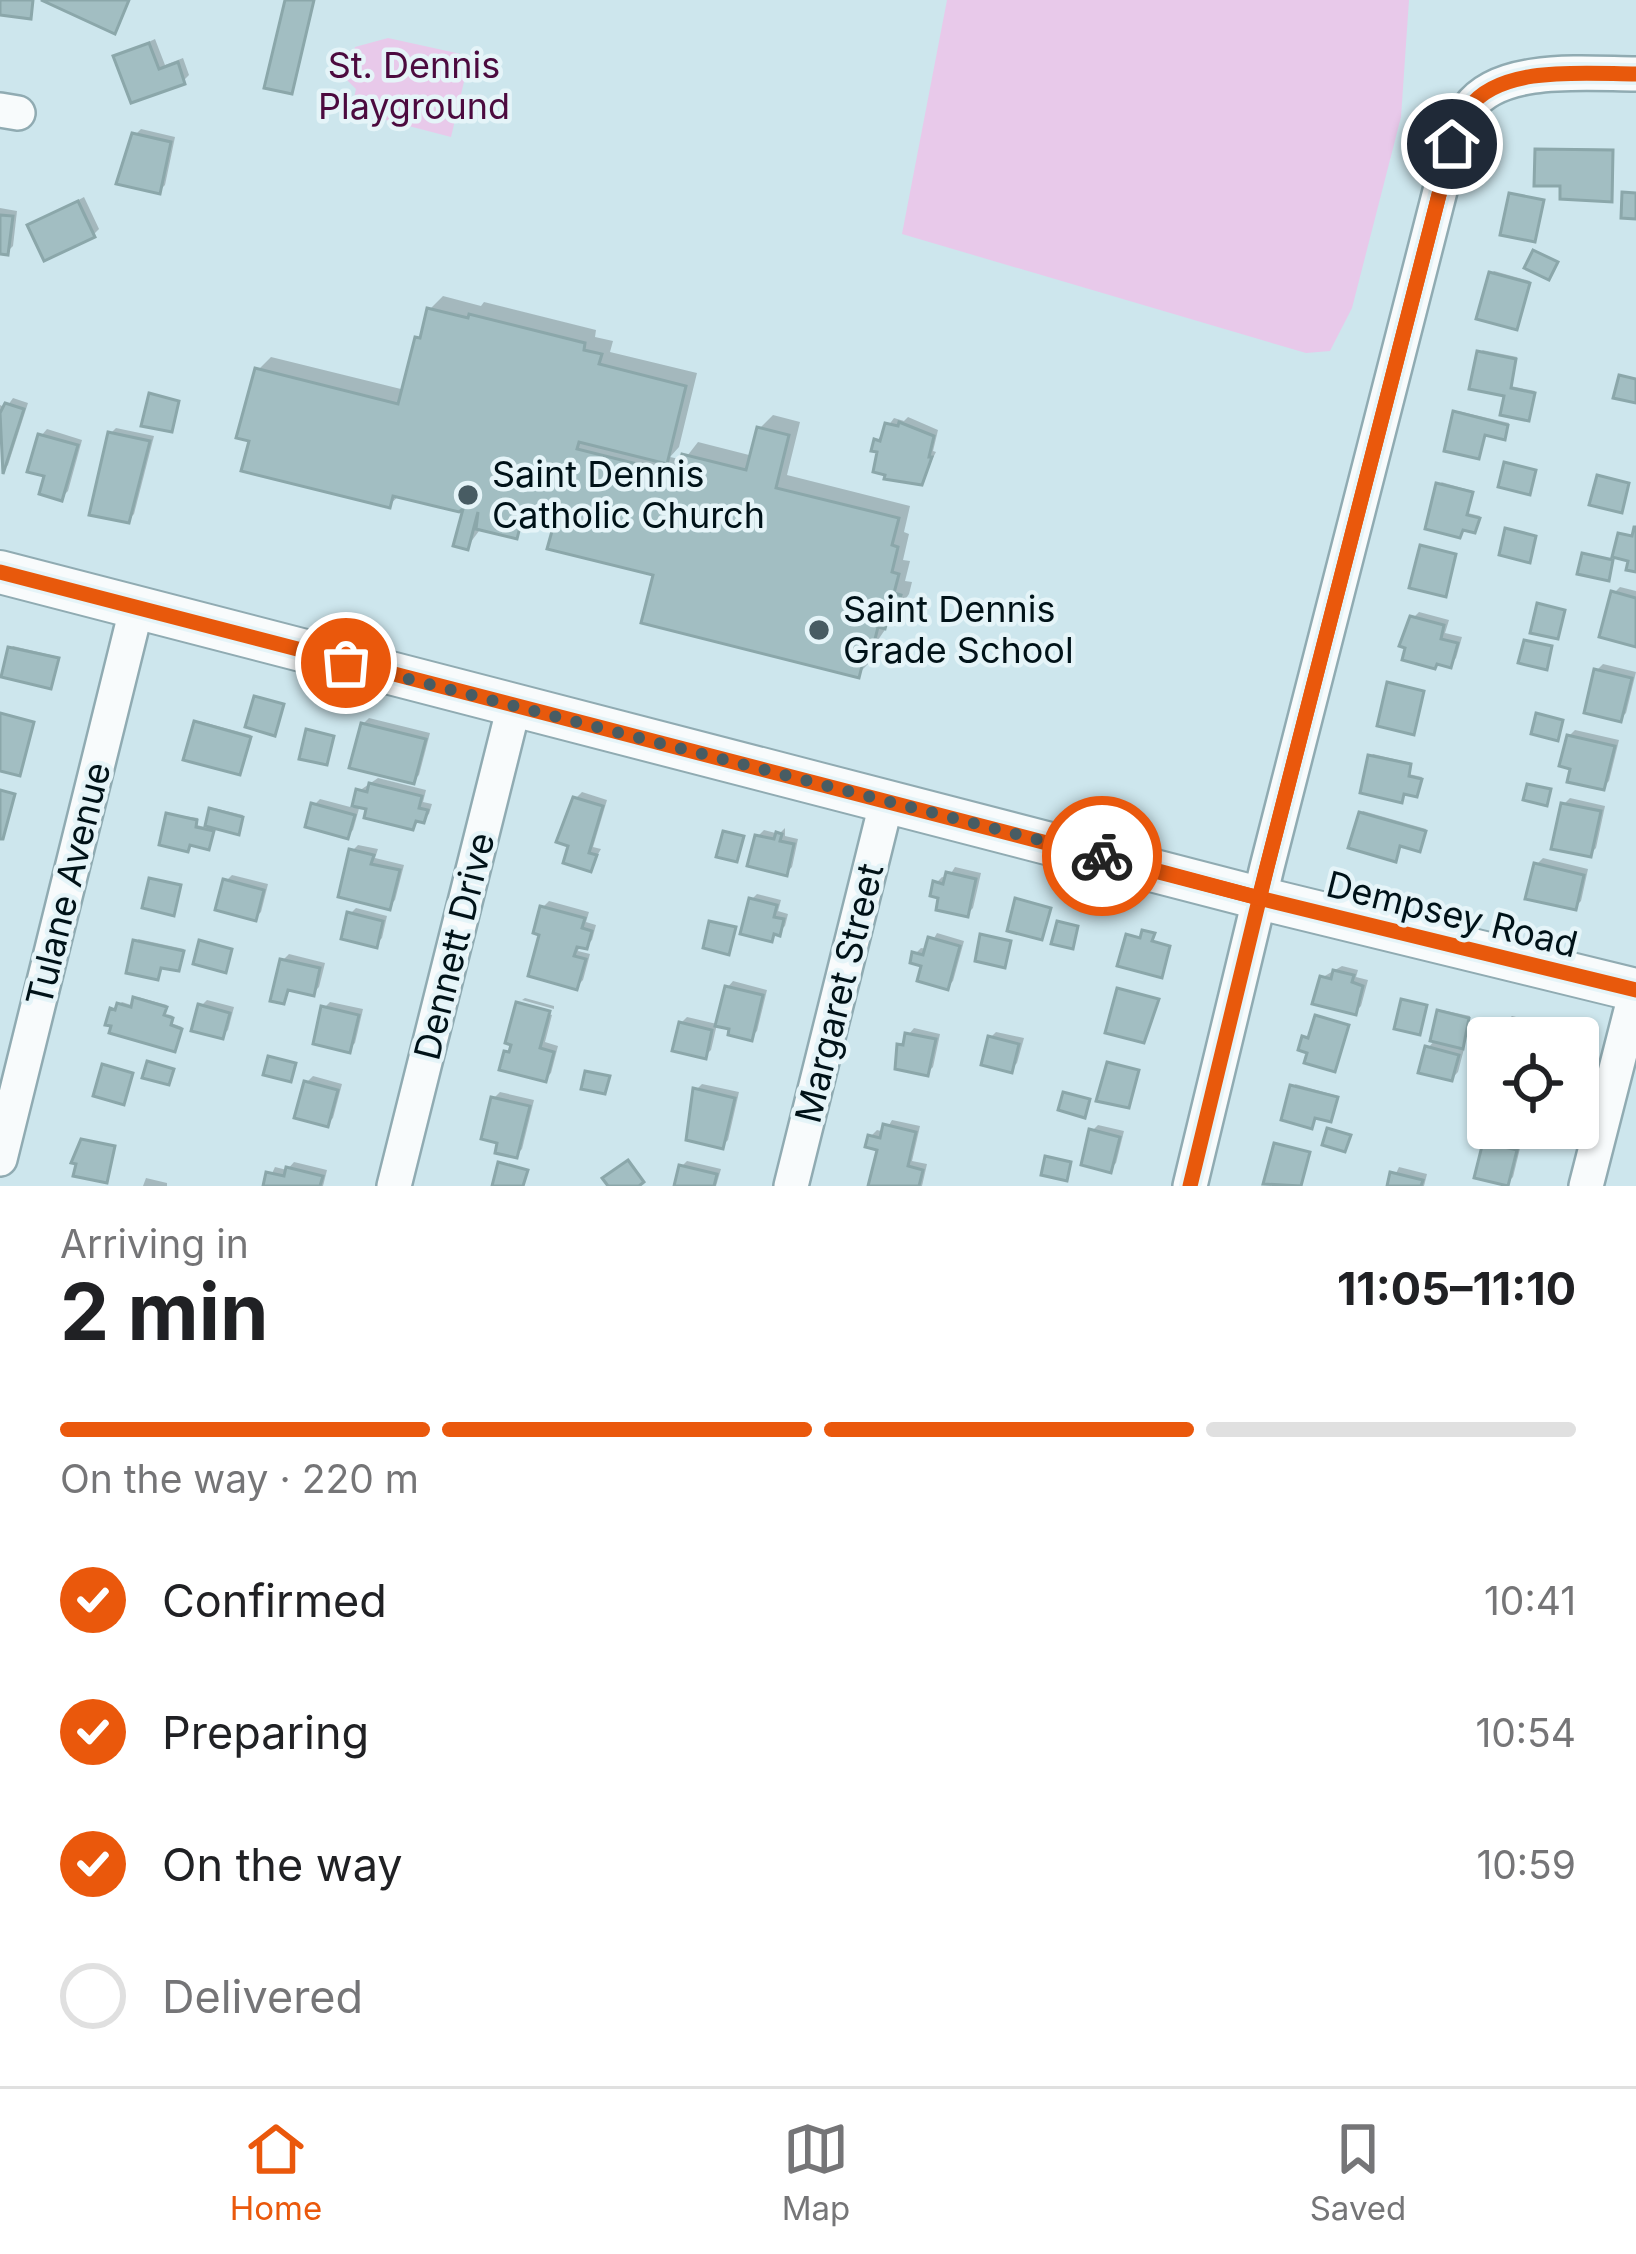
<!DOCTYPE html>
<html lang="en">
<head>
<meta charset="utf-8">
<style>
  :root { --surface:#fff; --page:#f6f6f6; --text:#202124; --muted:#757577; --line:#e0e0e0; --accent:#ea580c }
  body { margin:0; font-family:Inter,sans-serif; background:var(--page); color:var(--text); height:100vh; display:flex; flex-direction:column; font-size:45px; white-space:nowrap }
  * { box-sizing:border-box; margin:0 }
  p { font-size:39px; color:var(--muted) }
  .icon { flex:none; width:66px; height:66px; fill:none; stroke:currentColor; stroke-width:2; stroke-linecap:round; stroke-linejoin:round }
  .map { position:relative; height:1186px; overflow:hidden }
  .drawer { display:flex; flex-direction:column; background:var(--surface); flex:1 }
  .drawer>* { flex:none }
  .controls { position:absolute; left:1467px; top:1017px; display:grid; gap:24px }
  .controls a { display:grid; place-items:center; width:132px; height:132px; border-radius:12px; background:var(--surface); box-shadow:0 3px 9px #0004; font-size:60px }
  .pin { position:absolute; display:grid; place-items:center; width:102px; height:102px; color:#fff; margin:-51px; border:6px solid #fff; border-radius:50%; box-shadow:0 3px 12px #0007 }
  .courier { position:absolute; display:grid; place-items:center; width:120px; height:120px; margin:-60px; border:9px solid #ea580c; border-radius:50%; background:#fff; color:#222; box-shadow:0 3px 15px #0007 }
  .overview em { font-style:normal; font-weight:700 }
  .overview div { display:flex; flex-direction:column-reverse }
  .overview { display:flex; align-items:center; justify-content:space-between; height:204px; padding:0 60px }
  h1 { font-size:78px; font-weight:700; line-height:90px }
  .bar { display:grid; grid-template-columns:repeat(4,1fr); gap:18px 12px; align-content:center; height:144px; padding:0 60px }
  .bar i { height:15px; border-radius:9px; background:var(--line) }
  .bar .current { background:var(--accent) }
  .bar p { grid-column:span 4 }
  ol { padding:0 60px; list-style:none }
  li { display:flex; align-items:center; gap:36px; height:132px }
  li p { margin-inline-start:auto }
  li .icon { padding:12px; border-radius:50%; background:var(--accent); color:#fff; stroke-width:4 }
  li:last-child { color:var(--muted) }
  li i { width:66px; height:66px; border:6px solid var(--line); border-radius:50% }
  .tab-bar { display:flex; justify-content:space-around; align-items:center; height:168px; border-top:3px solid var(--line); background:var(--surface); font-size:33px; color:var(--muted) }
  .tab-bar a { display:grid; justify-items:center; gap:6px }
  .tab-bar .current { color:var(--accent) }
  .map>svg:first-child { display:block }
  .green { fill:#e8c9ea }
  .shadow { fill:#0003 }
  .building { fill:#a2bec2; stroke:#8ba7aa; stroke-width:3 }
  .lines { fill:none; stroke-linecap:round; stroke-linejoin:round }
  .minor-casing { stroke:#90abb2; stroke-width:38 }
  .tertiary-casing { stroke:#90abb2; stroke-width:46 }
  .minor { stroke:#f8fbfc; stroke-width:33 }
  .tertiary { stroke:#f8fbfc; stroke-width:42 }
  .cycleway-casing { stroke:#e5f4f8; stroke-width:22 }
  .cycleway { stroke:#e8590c; stroke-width:15 }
  .done { stroke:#485c63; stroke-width:12; stroke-dasharray:0 21.6 }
  .route { stroke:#ea580c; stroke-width:15 }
  .poi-dot { fill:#485c63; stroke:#e5f4f8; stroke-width:4.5 }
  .labels { text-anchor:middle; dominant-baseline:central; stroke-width:9; stroke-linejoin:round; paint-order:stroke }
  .park-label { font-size:36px; fill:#4c0a3f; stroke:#e5f4f8 }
  .poi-label { font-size:36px; fill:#001218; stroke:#e5f4f8; text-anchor:start }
  .street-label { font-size:36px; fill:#001218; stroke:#e5f4f8 }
</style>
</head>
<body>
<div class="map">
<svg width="1636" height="1186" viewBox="0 0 1636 1186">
  <rect width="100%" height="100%" fill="#cde6ed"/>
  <g class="green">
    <polygon points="947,0 1409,0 1401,117 1352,308 1330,351 1306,353 902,234"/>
    <polygon points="388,38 470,56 451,137 351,111 356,89 346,79 355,47"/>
  </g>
  <g class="shadow">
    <polygon points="155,39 165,65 183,58 189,75 183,81 117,57"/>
    <polygon points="141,129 175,137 165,185 159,191 135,135"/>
    <polygon points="1540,148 1614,149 1613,197 1538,151"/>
    <polygon points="84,197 99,229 93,235 31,226"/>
    <polygon points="0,208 17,211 13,246 7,252 0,251"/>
    <polygon points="1494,271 1530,281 1518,325 1492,273"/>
    <polygon points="443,296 481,306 484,302 596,330 595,337 613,341 610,352 697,373 679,447 670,457 684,460 698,442 753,456 760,428 773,415 800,422 787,475 910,506 904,532 909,534 903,560 910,561 905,581 912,582 909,594 876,643 871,661 858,674 656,573 556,529 530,522 516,536 482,527 467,547 468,499 400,495 389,505 252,438 258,370 271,357 405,390 418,338 425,331 430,309"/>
    <polygon points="1482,350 1517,357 1511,386 1535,391 1528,418 1508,394"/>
    <polygon points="13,398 28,403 8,465 2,471 0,405 6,408"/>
    <polygon points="1458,411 1509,423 1506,435 1485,432 1478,456"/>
    <polygon points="908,417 938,430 933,451 936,452 921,481 881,450 877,441 894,418 904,421"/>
    <polygon points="116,428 154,436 134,514 128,520 110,434"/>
    <polygon points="47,429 82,440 68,491 62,497 41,436"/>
    <polygon points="1441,482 1473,491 1468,513 1480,516 1477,528"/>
    <polygon points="1620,587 1636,591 1636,644 1614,593"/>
    <polygon points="1419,612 1449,620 1445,633 1462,637 1456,658 1450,664 1413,618"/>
    <polygon points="13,646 59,657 50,686 11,648"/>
    <polygon points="1603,664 1636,672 1626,713 1620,719 1597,670"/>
    <polygon points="369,718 430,733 419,775 413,781 363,724"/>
    <polygon points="199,721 251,735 240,772 197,723"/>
    <polygon points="1575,730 1619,740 1609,781 1603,787 1569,736"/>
    <polygon points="1373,754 1411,763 1409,774 1422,777 1419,791 1416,794 1371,756"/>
    <polygon points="378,778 426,790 423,802 432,804 429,814 412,827 360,805 353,830 347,836 314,805 320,799 354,808 359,791"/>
    <polygon points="582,792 607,800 593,847 601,849 590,868 576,798"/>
    <polygon points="1570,798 1605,806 1596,848 1590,854 1564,804"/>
    <polygon points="214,808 243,815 240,829 215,826 208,846 191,842 188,848 169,814 198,818 197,825 208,828"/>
    <polygon points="1363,811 1426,829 1421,846 1361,813"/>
    <polygon points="785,828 785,836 798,839 792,867 786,873 758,836 764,830 779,834"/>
    <polygon points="358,845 378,849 375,858 404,865 395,900 389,906 352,851"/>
    <polygon points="1543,858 1588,869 1581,901 1575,907 1537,864"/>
    <polygon points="955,867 981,873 973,908 967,914 936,883 942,877 948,878"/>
    <polygon points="232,875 268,884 261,912 255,918 226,881"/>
    <polygon points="757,894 781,900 778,911 788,914 785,926 771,939 751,900"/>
    <polygon points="549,901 589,912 586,922 596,925 592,940 586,946 580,944 578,951 590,954 583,980 577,986 543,933 543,907"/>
    <polygon points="356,908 387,916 382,938 376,944 350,914"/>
    <polygon points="937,933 964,941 953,981 947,987 915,954 921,948 928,949"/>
    <polygon points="138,939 184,949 180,966 162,965 158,977"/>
    <polygon points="289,954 325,963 319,987 313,993 291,988 284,1001 283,960"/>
    <polygon points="1342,966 1358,970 1356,977 1368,980 1361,1006 1355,1012 1323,977"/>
    <polygon points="733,981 767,990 757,1031 751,1037 732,1027 727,988"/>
    <polygon points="138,997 167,1005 164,1013 173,1016 171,1023 182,1027 176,1047 113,1010 122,1002 134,1006"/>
    <polygon points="525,998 554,1006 554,1009 522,1000"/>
    <polygon points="207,1000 234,1007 228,1030 222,1036 201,1006"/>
    <polygon points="330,1002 363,1009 355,1043 349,1049 324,1008"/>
    <polygon points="518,1006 552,1015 545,1042 558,1046 551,1073 545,1079 507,1052 516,1043"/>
    <polygon points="1442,1010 1470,1016 1464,1043 1459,1048 1464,1049 1458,1072 1452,1078 1428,1048 1436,1039"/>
    <polygon points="1512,1016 1549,1025 1546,1038 1488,1038 1488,1046 1485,1045 1489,1027 1495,1021 1504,1023"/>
    <polygon points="687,1017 717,1024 711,1050 705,1056 681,1023"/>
    <polygon points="914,1028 940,1034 933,1067 927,1073 900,1045"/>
    <polygon points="996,1032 1024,1038 1017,1063 1011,1069 990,1038"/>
    <polygon points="313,1076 342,1084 333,1118 327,1124 307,1082"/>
    <polygon points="702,1084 739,1092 728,1140 722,1146 696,1090"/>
    <polygon points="1295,1084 1338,1096 1332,1117 1316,1115 1312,1126"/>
    <polygon points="500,1092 534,1100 522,1149 516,1155 494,1098"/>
    <polygon points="892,1120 920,1126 912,1161 927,1164 922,1186 871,1186 880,1147 871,1136 877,1130 885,1132"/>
    <polygon points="1098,1125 1124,1131 1116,1163 1110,1169 1092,1131"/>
    <polygon points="1492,1137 1521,1144 1513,1177 1507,1183 1486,1143"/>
    <polygon points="687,1161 721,1169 716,1186 677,1186 681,1167"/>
    <polygon points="294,1162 327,1170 323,1186 266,1186 275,1167 287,1170"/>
    <polygon points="1399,1167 1427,1174 1424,1186 1390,1186"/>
    <polygon points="146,1178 167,1183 167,1186 143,1186"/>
  </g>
  <g class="building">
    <polygon points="0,0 33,0 31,19 0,15"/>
    <polygon points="41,0 129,0 115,34"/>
    <polygon points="285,0 314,0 292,94 264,88"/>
    <polygon points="149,43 159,69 178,62 185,84 131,103 113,56"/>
    <polygon points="132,133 171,142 160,194 116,184"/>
    <polygon points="1535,149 1613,150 1612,202 1560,199 1560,186 1534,186"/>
    <polygon points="1622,192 1636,193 1636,219 1621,218"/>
    <polygon points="1509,193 1544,200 1535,242 1500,235"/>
    <polygon points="78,201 95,237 44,261 27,225"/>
    <polygon points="0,215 13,216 8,255 0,254"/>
    <polygon points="1533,250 1558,262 1549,280 1524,268"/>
    <polygon points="1489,272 1530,283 1517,330 1476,319"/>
    <polygon points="427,308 468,318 469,314 585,343 584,350 602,354 599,364 686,386 667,464 579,442 577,449 677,474 682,454 746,470 757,427 789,435 776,488 899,518 892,545 898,547 892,572 899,574 894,593 901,595 897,610 890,609 885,629 878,627 872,651 866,650 859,678 641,623 653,575 547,549 552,531 521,523 517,539 476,529 478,512 468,550 453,546 463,509 459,512 393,496 390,508 241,471 249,441 236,438 255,368 398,404 415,337 420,338"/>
    <polygon points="1477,351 1516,359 1511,388 1535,393 1529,421 1500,415 1504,396 1469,389"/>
    <polygon points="1619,375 1636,379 1636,403 1613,398"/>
    <polygon points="149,393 179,401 172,432 141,426"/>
    <polygon points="5,403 24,409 3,474 0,413"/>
    <polygon points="1453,411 1508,425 1505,440 1485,435 1479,459 1444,451"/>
    <polygon points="899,422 934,436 929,457 932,457 922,485 884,479 885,475 873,472 877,452 871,451 874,439 880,441 885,423 898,426"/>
    <polygon points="108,432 150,441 129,523 89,515"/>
    <polygon points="38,434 78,445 62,501 39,494 44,476 27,472"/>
    <polygon points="1504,462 1536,470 1530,495 1498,487"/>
    <polygon points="1597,475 1629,483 1622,513 1589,505"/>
    <polygon points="1436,483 1473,492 1467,515 1480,518 1475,533 1463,530 1460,538 1425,529"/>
    <polygon points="1634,527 1636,527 1636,572 1626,570 1628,561 1612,557 1618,533 1632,536"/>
    <polygon points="1505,528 1536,536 1530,563 1499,555"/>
    <polygon points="1420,545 1456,554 1446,597 1409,588"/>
    <polygon points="1582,553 1613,560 1609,581 1577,574"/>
    <polygon points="1611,591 1636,598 1636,647 1599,637"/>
    <polygon points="1537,603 1565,610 1558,639 1530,633"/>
    <polygon points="1410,616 1444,625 1441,639 1458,643 1451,668 1437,664 1435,669 1402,660 1405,648 1399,646"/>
    <polygon points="1524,640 1552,646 1547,670 1518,663"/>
    <polygon points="8,647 59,658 51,689 1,677"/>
    <polygon points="1594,669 1632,678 1621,722 1584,713"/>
    <polygon points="1387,682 1424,691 1414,735 1377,726"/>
    <polygon points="254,696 284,704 275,736 245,727"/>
    <polygon points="0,713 34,722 20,776 0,771"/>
    <polygon points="1536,713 1563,720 1558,741 1531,734"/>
    <polygon points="194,721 251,737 240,775 183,760"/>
    <polygon points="361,723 426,739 414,784 349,768"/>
    <polygon points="306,729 334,736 327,765 299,759"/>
    <polygon points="1567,735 1615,746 1604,790 1567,782 1570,769 1559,766"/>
    <polygon points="1368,755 1411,764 1409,776 1422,779 1417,797 1404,794 1402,803 1360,793"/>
    <polygon points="369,783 422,796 419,808 428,810 424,823 416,821 413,830 364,818 366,809 352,806 356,789 367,792"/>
    <polygon points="1527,784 1551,789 1547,806 1523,800"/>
    <polygon points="0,790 15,794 3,839 0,839"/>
    <polygon points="573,797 603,806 589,853 597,855 591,872 563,863 568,846 556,842"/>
    <polygon points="311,803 355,815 348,839 305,827"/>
    <polygon points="1561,803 1601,811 1591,857 1551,849"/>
    <polygon points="209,808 243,817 239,835 205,826"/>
    <polygon points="1359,812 1426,831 1420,852 1400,846 1396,862 1348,848"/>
    <polygon points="166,813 197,820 196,827 214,831 209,850 190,845 188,852 159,845"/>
    <polygon points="723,831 744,836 737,862 716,857"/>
    <polygon points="776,832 782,834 780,841 794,844 787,876 747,866 755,835 774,839"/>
    <polygon points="349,849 374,855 371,864 400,870 390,910 338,897"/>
    <polygon points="1534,863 1584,875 1576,910 1525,899"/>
    <polygon points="946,872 976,879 968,917 936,910 938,898 930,896 933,881 943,884"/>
    <polygon points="149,878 181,885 174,916 142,908"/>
    <polygon points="223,879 264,890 256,921 215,910"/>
    <polygon points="749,898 777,905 774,917 784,919 780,936 774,934 772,942 740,934"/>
    <polygon points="1015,898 1051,908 1042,940 1007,931"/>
    <polygon points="540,906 585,918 582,928 592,931 587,949 577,947 574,956 586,959 577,990 528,976 539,935 533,933"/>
    <polygon points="347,912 383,921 377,948 341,939"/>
    <polygon points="709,921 736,927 729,955 703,948"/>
    <polygon points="1057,921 1078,926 1073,949 1051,944"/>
    <polygon points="1142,930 1155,933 1152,941 1170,946 1162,978 1117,966 1126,934 1140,938"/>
    <polygon points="980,934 1011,941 1005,968 975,961"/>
    <polygon points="928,937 960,946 948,990 917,981 921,966 910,963 912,952 923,955"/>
    <polygon points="133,940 184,951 179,971 161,968 158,980 126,973"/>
    <polygon points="199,940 232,949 226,973 193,964"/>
    <polygon points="280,959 320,968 314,996 288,990 284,1004 270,1001"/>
    <polygon points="1333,970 1354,975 1352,982 1363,986 1356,1015 1312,1004 1320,976 1331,979"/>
    <polygon points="725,986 763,995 752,1041 728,1035 729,1029 715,1026"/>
    <polygon points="1117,988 1159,999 1144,1043 1105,1033"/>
    <polygon points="133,997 167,1007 164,1015 173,1018 171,1025 182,1029 175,1052 109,1033 111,1026 105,1025 110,1008 115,1010 117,1003 131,1007"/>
    <polygon points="1401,999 1427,1005 1420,1035 1394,1029"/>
    <polygon points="516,1002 550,1011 540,1048 554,1052 546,1082 499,1070 504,1051 509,1052 511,1045 505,1043"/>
    <polygon points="198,1004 230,1013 223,1039 191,1031"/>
    <polygon points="321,1006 359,1015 350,1053 313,1044"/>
    <polygon points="1437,1010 1469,1018 1463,1049 1430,1041"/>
    <polygon points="1315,1015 1349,1025 1335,1072 1304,1063 1307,1053 1298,1050 1302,1036 1308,1038"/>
    <polygon points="1503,1020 1545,1030 1543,1038 1488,1038 1488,1049 1481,1047 1486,1025 1501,1029"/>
    <polygon points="679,1022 712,1030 706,1059 672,1051"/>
    <polygon points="905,1033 936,1039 928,1076 895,1069 897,1044 903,1045"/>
    <polygon points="988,1036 1019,1044 1012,1073 981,1065"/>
    <polygon points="1425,1046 1459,1055 1452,1081 1418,1073"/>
    <polygon points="268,1056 296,1063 291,1082 263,1075"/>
    <polygon points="147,1061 174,1069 169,1085 142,1078"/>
    <polygon points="1107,1062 1139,1070 1129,1108 1096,1101"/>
    <polygon points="102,1064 133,1073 124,1105 93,1096"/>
    <polygon points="585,1071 610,1076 605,1094 581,1089"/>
    <polygon points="304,1081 338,1090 328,1127 294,1118"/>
    <polygon points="1290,1085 1338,1097 1331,1122 1315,1118 1312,1129 1281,1120"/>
    <polygon points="693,1088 735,1098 723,1149 686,1140"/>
    <polygon points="1063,1092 1090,1099 1085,1118 1058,1110"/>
    <polygon points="491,1097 530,1106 517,1158 495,1153 497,1143 481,1139"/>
    <polygon points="883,1124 916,1132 908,1166 923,1170 919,1186 868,1186 877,1150 865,1147 868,1135 880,1138"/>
    <polygon points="1327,1128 1351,1135 1345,1152 1322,1145"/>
    <polygon points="1089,1129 1120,1137 1111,1173 1081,1165"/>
    <polygon points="81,1139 115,1146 107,1183 73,1176 76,1164 71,1163"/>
    <polygon points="1483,1142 1517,1150 1508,1186 1474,1178"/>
    <polygon points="1274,1143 1310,1152 1301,1186 1263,1184"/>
    <polygon points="1045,1156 1071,1162 1067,1181 1041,1175"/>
    <polygon points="628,1160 644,1182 639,1186 608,1186 602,1178"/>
    <polygon points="498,1162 528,1170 523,1186 492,1186"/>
    <polygon points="679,1165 717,1174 714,1186 674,1186"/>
    <polygon points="286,1167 323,1176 320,1186 263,1186 266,1172 284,1176"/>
    <polygon points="1390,1172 1423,1180 1421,1186 1387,1186"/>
  </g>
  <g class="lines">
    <defs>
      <g id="minor">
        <polyline points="0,110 18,113"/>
        <polyline points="0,1159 136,610"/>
        <polyline points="394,1186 514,706"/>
        <polyline points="791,1186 887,800"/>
        <path d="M 1190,1186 L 1267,867 L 1452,144 C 1458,132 1462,119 1469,108 C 1500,64 1589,74 1636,74"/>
        <polyline points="1586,1186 1636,991"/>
      </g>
      <polyline id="tertiary" points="0,572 1259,898 1636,990"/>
    </defs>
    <use href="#minor" class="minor-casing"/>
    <use href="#tertiary" class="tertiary-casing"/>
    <use href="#minor" class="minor"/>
    <use href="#tertiary" class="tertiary"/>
    <defs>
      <g id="cycleway">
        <polyline points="0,572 1259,898 1636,990"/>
        <path d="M 1190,1186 L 1267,867 L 1452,144 C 1458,132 1462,119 1469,108 C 1500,64 1589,74 1636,74"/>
      </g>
    </defs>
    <use href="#cycleway" class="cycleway-casing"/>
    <use href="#cycleway" class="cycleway"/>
  </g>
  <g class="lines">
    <polyline class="done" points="346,663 1102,856"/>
    <polyline class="route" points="1102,856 1259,898 1452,144"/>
  </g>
  <g class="poi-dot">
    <circle cx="468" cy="495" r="12"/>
    <circle cx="819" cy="630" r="12"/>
  </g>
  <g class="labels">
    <g class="park-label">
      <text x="414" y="65">St. Dennis<tspan x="414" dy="41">Playground</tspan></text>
    </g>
    <g class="poi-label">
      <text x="492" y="474">Saint Dennis<tspan x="492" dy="41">Catholic Church</tspan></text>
      <text x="843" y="609">Saint Dennis<tspan x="843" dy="41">Grade School</tspan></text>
    </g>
    <g class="street-label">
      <text transform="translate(68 884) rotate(-76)">Tulane Avenue</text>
      <text transform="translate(1452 914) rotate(14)">Dempsey Road</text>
      <text transform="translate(454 946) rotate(-76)">Dennett Drive</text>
      <text transform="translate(839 993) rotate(-76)">Margaret Street</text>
    </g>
  </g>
</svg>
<div class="controls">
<a><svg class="icon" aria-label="locate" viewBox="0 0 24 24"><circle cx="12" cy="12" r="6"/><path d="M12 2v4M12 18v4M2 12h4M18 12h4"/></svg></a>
</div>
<div class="pin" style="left:346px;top:663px;background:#ea580c"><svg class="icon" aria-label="bag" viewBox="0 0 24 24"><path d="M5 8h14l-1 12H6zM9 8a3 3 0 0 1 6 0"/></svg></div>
<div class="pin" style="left:1452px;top:144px;background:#1f2937"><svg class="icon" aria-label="home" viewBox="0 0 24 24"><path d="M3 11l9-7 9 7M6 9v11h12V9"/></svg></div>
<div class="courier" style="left:1102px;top:856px"><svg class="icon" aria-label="bike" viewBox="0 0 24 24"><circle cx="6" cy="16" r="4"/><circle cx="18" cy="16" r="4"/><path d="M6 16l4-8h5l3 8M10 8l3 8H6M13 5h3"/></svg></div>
</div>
<section class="drawer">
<div class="overview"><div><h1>2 min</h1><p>Arriving in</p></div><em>11:05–11:10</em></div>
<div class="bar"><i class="current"></i><i class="current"></i><i class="current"></i><i></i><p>On the way · 220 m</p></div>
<ol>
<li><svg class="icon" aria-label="check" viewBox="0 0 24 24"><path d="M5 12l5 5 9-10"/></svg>Confirmed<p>10:41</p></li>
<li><svg class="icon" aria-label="check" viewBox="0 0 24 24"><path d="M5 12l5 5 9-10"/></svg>Preparing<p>10:54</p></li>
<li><svg class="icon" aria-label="check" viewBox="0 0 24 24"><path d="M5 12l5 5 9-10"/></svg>On the way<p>10:59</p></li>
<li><i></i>Delivered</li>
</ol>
</section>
<nav class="tab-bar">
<a class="current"><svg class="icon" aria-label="home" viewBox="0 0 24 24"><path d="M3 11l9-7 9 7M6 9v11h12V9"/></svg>Home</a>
<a><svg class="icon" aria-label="map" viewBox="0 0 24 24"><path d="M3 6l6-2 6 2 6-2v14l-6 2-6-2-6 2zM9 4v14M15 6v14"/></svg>Map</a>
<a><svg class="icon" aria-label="saved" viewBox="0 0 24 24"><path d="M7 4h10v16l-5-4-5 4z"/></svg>Saved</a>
</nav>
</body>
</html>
